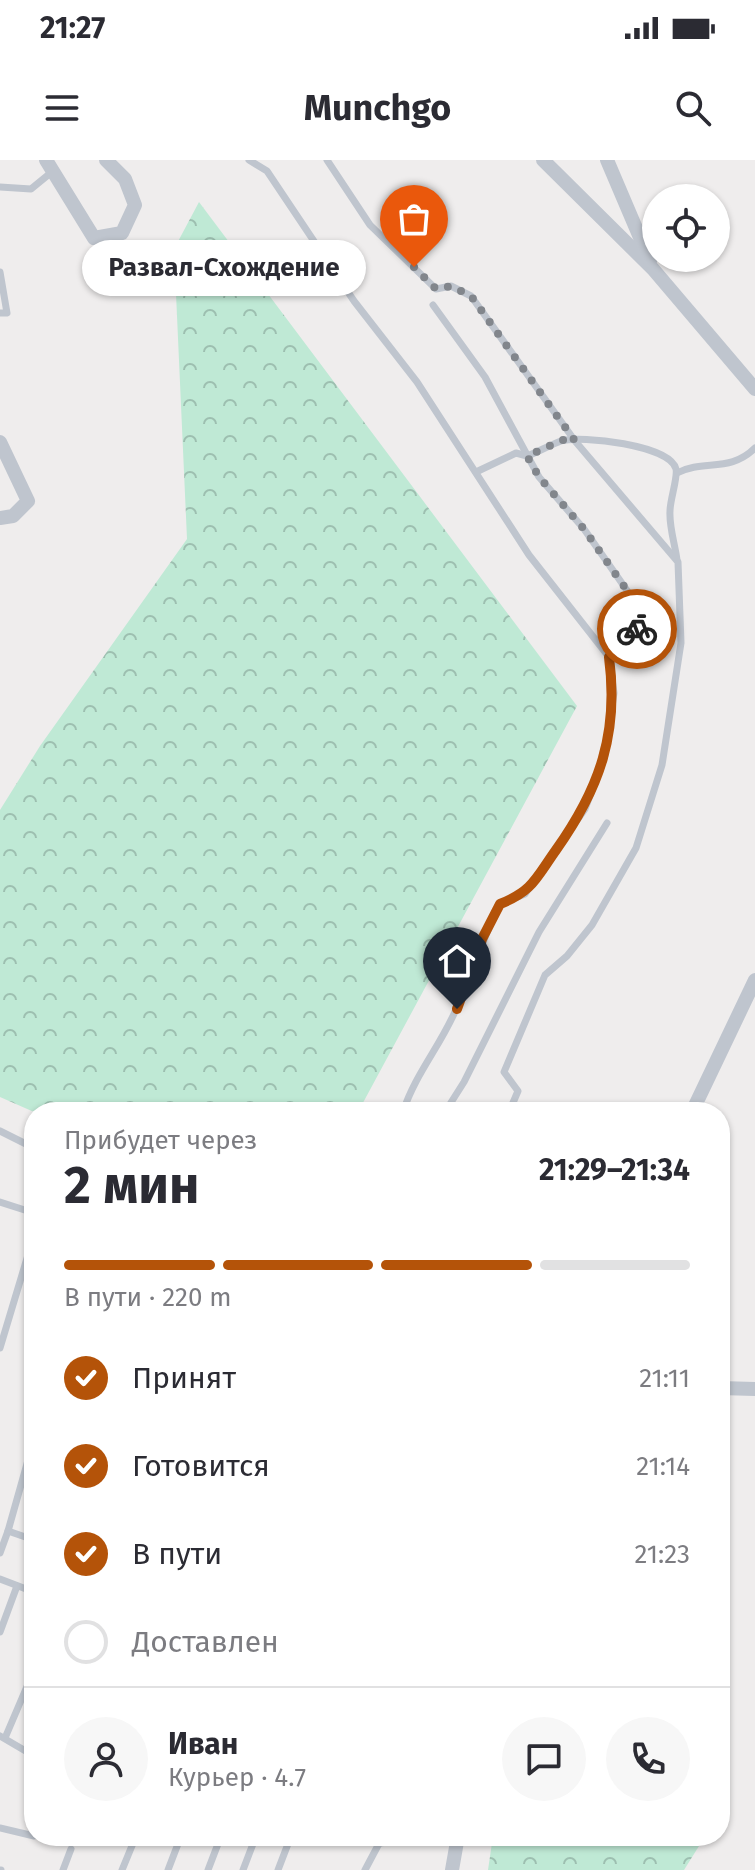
<!DOCTYPE html>
<html lang="ru">
<head>
<meta charset="utf-8">
<style>
  :root { --surface:#fff; --page:#f7f7f7; --text:#2b2b33; --muted:#7c7c81; --line:#e1e1e2; --accent:#b45309 }
  body { margin:0; font-family:"Fira Sans",sans-serif; background:var(--page); color:var(--text); height:100vh; display:flex; flex-direction:column; font-size:30px; white-space:nowrap }
  * { box-sizing:border-box; margin:0 }
  p { font-size:26px; color:var(--muted) }
  .icon { flex:none; width:44px; height:44px; fill:none; stroke:currentColor; stroke-width:2; stroke-linecap:round; stroke-linejoin:round }
  .map { position:relative; flex:1; overflow:hidden }
  .drawer { position:absolute; left:24px; top:942px; width:706px; height:744px; display:flex; flex-direction:column; background:var(--surface); border-radius:32px; box-shadow:0 2px 6px #0004 }
  .drawer>* { flex:none }
  .fabs { position:absolute; left:642px; top:24px; display:grid; gap:16px }
  .fabs a { display:grid; place-items:center; width:88px; height:88px; border-radius:50%; background:var(--surface); box-shadow:0 2px 6px #0004; font-size:40px }
  .pin { position:absolute; display:grid; place-items:center; width:68px; height:68px; color:#fff; margin:-82px -34px; border-radius:50% 50% 50% 0; rotate:-45deg; box-shadow:0 0 8px #0007 }
  .pin .icon { rotate:45deg }
  .courier { position:absolute; display:grid; place-items:center; width:80px; height:80px; margin:-40px; border:6px solid #b45309; border-radius:50%; background:#fff; color:#222; box-shadow:0 2px 10px #0007 }
  .bubble { position:absolute; height:56px; border-radius:28px; background:var(--surface); box-shadow:0 2px 6px #0004; font-size:26px; font-weight:700; line-height:56px; text-align:center }
  .headline em { font-style:normal; font-weight:700 }
  .headline div { display:flex; flex-direction:column-reverse }
  .headline { display:flex; align-items:center; justify-content:space-between; height:136px; padding:0 40px }
  h1 { font-size:52px; font-weight:700; line-height:60px }
  .bar { display:grid; grid-template-columns:repeat(4,1fr); gap:12px 8px; align-content:center; height:96px; padding:0 40px }
  .bar i { height:10px; border-radius:6px; background:var(--line) }
  .bar .active { background:var(--accent) }
  .bar p { grid-column:span 4 }
  .line { display:flex; align-items:center; gap:20px; padding:0 40px; border-top:2px solid var(--line) }
  .line div { flex:1 }
  .round { display:grid; place-items:center; flex:none; width:84px; height:84px; border-radius:42px; background:var(--page) }
  ol { padding:0 40px; list-style:none }
  li { display:flex; align-items:center; gap:24px; height:88px }
  li p { margin-inline-start:auto }
  li .icon { padding:8px; border-radius:50%; background:var(--accent); color:#fff; stroke-width:4 }
  li:last-child { color:var(--muted) }
  li i { width:44px; height:44px; border:4px solid var(--line); border-radius:50% }
  .status { display:flex; justify-content:space-between; align-items:center; height:56px; padding:0 40px; background:var(--surface); direction:ltr }
  .status svg { height:22px; fill:currentColor }
  header { display:flex; justify-content:space-between; align-items:center; height:104px; padding:0 40px; background:var(--surface); font-size:36px; font-weight:700 }
  .map>svg:first-child { display:block }
  .forest { fill:url(#forest-crowns) }
  .lines { fill:none; stroke-linecap:round; stroke-linejoin:round }
  .lane { stroke:#bfc5ce; stroke-width:7 }
  .street { stroke:#bfc5ce; stroke-width:14 }
  .done { stroke:#82868c; stroke-width:8; stroke-dasharray:0 14.4 }
  .route { stroke:#b45309; stroke-width:10 }
</style>
</head>
<body>
<div class="status"><b>21:27</b><svg viewBox="0 0 49 12"><path d="M0 12V9h3v3zM5 12V6h3v6zM10 12V3h3v9zM15 12V0h3v12zM26 1h20v11H26zM47 4h2v5h-2z"/></svg></div>
<header><svg class="icon" aria-label="menu" viewBox="0 0 24 24"><path d="M4 6h16M4 12h16M4 18h16"/></svg>Munchgo<svg class="icon" aria-label="search" viewBox="0 0 24 24"><circle cx="10" cy="10" r="6"/><path d="M15 15l6 6"/></svg></header>
<div class="map">
<svg width="755" height="1710" viewBox="0 0 755 1710">
  <defs>
    <pattern id="forest-crowns" width="20" height="18" patternUnits="userSpaceOnUse" patternTransform="scale(2)"><rect width="20" height="18" fill="#bfe9d5"/><path d="M2 6a3 3 0 1 1 6 0M12 15a3 3 0 1 1 6 0" fill="none" stroke="#9dbfb0"/></pattern>
  </defs>
  <rect width="100%" height="100%" fill="#efeded"/>
  <g class="forest">
    <polygon points="199,42 577,546 358,952 34,952 0,937 0,650 40,586 187,379 174,89"/>
    <polygon points="493,1676 700,1676 704,1678 684,1710 488,1710"/>
  </g>
  <g class="lines">
    <g class="lane">
      <path d="M 249,0 L 267,11 L 354,141 L 417,222 L 529,395 L 609,497 L 614,533 L 605,595 L 585,649 L 525,734 L 500,744 C 483,778 472,813 457,847 C 442,884 415,914 403,952"/>
      <polyline points="327,0 370,65 436,129 451,126 471,136 575,281 678,402 681,483 662,605 636,688 592,765 567,796 545,815 504,912 518,931 509,952"/>
      <polyline points="0,27 31,29 53,11"/>
      <polyline points="0,112 7,153 0,153"/>
      <polyline points="433,145 485,217 539,317 584,369 647,459 609,497"/>
      <path d="M 476,312 L 516,293 L 527,296 C 538,292 550,285 561,281 C 581,275 670,285 676,309 C 678,317 670,340 670,351 C 669,367 675,384 677,400"/>
      <path d="M 677,313 C 704,299 730,313 755,288"/>
      <polyline points="445,952 464,922 539,772 607,663"/>
      <polyline points="0,971 34,988"/>
      <polyline points="0,1042 34,1053"/>
      <polyline points="0,1188 34,1075"/>
      <polyline points="8,1371 34,1279"/>
      <polyline points="0,1393 8,1371 34,1380"/>
      <polyline points="0,1419 34,1432"/>
      <polyline points="0,1472 17,1426"/>
      <polyline points="0,1576 29,1593"/>
      <polyline points="5,1578 34,1510"/>
      <polyline points="34,1621 31,1629 34,1630"/>
      <polyline points="0,1668 34,1676"/>
      <polyline points="380,1683 429,1676"/>
      <polyline points="0,1710 1,1710"/>
      <polyline points="63,1710 71,1689"/>
      <polyline points="122,1710 136,1676"/>
      <polyline points="168,1710 181,1676"/>
      <polyline points="208,1710 221,1676"/>
      <polyline points="243,1710 256,1676"/>
      <polyline points="278,1710 291,1676"/>
      <polyline points="365,1710 383,1676"/>
    </g>
    <g class="street">
      <polyline points="46,0 94,78 122,73 135,45 125,19 106,0"/>
      <polyline points="543,0 653,109 755,229"/>
      <polyline points="607,0 650,101"/>
      <polyline points="0,282 28,341 13,356 0,358"/>
      <polyline points="692,952 755,820"/>
      <polyline points="720,1228 755,1229"/>
      <polyline points="452,1710 458,1676"/>
    </g>
  </g>
  <g class="lines">
    <polyline class="done" points="414,107 436,129 451,126 471,136 575,281 563,280 527,296 539,317 584,369 647,459 637,469"/>
    <path class="route" d="M 457,849 L 482,779 L 500,744 C 533,731 536,718 556,690 C 600,628 619,573 609,497 L 637,469"/>
  </g>
</svg>
<div class="fabs">
<a><svg class="icon" aria-label="locate" viewBox="0 0 24 24"><circle cx="12" cy="12" r="6"/><path d="M12 2v4M12 18v4M2 12h4M18 12h4"/></svg></a>
</div>
<div class="pin" style="left:414px;top:107px;background:#ea580c"><svg class="icon" aria-label="bag" viewBox="0 0 24 24"><path d="M5 8h14l-1 12H6zM9 8a3 3 0 0 1 6 0"/></svg></div>
<div class="pin" style="left:457px;top:849px;background:#1f2937"><svg class="icon" aria-label="home" viewBox="0 0 24 24"><path d="M3 11l9-7 9 7M6 9v11h12V9"/></svg></div>
<div class="courier" style="left:637px;top:469px"><svg class="icon" aria-label="bike" viewBox="0 0 24 24"><circle cx="6" cy="16" r="4"/><circle cx="18" cy="16" r="4"/><path d="M6 16l4-8h5l3 8M10 8l3 8H6M13 5h3"/></svg></div>
<div class="bubble" style="left:82px;top:80px;width:284px">Развал-Схождение</div>
<section class="drawer">
<div class="headline"><div><h1>2 мин</h1><p>Прибудет через</p></div><em>21:29–21:34</em></div>
<div class="bar"><i class="active"></i><i class="active"></i><i class="active"></i><i></i><p>В пути · 220 m</p></div>
<ol>
<li><svg class="icon" aria-label="check" viewBox="0 0 24 24"><path d="M5 12l5 5 9-10"/></svg>Принят<p>21:11</p></li>
<li><svg class="icon" aria-label="check" viewBox="0 0 24 24"><path d="M5 12l5 5 9-10"/></svg>Готовится<p>21:14</p></li>
<li><svg class="icon" aria-label="check" viewBox="0 0 24 24"><path d="M5 12l5 5 9-10"/></svg>В пути<p>21:23</p></li>
<li><i></i>Доставлен</li>
</ol>
<div class="line" style="height:144px"><a class="round"><svg class="icon" aria-label="person" viewBox="0 0 24 24"><circle cx="12" cy="8" r="4"/><path d="M4 21q1-7 8-7t8 7"/></svg></a><div><b>Иван</b><p>Курьер · 4.7</p></div><a class="round"><svg class="icon" aria-label="chat" viewBox="0 0 24 24"><path d="M4 5h16v11H9l-5 4z"/></svg></a><a class="round"><svg class="icon" aria-label="phone" viewBox="0 0 24 24"><path d="M5 4h4l2 5-3 2q2 4 5 5l2-3 5 2v4C11 20 4 13 5 4z"/></svg></a></div>
</section>
</div>
</body>
</html>
